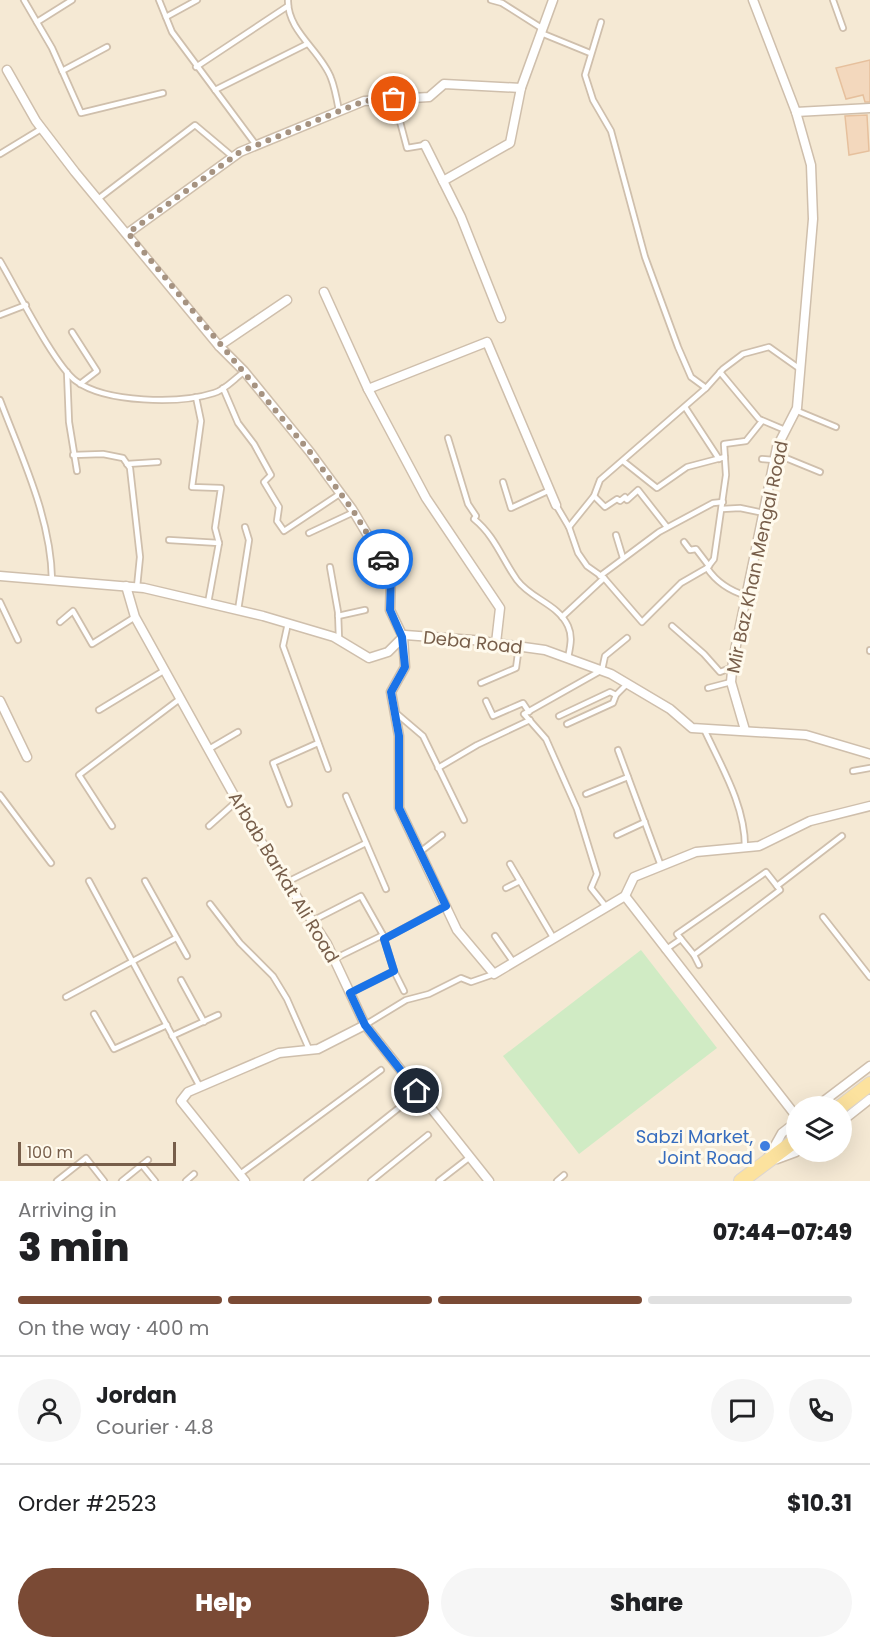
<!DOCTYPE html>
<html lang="en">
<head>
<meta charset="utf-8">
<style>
  :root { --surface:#fff; --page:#f6f6f6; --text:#202124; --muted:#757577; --line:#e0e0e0; --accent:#7a4a35 }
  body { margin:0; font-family:Poppins,sans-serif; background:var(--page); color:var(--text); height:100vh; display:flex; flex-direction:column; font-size:22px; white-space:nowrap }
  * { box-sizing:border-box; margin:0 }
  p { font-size:20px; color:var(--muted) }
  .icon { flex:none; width:33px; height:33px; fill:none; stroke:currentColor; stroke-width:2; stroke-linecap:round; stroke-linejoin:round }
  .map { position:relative; height:1181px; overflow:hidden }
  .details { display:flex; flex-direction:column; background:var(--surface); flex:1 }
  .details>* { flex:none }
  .controls { position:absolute; left:786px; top:1096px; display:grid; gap:12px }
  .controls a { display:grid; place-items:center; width:66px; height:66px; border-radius:50%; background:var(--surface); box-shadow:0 6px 24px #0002; font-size:30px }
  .scale { position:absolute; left:18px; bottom:15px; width:158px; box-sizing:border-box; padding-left:6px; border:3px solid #775e4a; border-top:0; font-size:16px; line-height:21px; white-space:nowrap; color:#775e4a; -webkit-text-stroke:4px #fffaed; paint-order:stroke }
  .pin { position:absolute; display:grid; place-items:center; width:51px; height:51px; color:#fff; margin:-26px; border:3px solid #fff; border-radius:50%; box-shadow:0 2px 6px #0007 }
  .courier { position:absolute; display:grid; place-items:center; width:60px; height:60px; margin:-30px; border:4px solid #1a73e8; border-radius:50%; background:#fff; color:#222; box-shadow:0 2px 8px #0007 }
  .overview em { font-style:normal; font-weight:800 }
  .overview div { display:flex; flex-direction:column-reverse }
  .overview { display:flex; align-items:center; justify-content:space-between; height:102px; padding:0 18px }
  h1 { font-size:39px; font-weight:800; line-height:45px }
  .bar { display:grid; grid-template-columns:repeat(4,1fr); gap:9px 6px; align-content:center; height:72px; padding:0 18px }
  .bar i { height:8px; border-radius:4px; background:var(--line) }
  .bar .selected { background:var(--accent) }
  .bar p { grid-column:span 4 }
  .line { display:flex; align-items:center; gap:15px; padding:0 18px; border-top:2px solid var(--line) }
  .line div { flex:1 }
  .round { display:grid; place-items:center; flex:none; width:63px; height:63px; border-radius:32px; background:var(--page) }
  .button { display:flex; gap:12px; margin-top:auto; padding:12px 18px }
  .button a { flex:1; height:69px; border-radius:36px; background:var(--accent); color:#fff; font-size:24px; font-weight:800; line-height:69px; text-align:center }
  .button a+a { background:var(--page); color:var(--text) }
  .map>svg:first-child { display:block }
  .residential { fill:#f5e9d4; fill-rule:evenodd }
  .green { fill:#d0ebc4 }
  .building { fill:#f3d8bd; stroke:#e6c09d; stroke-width:1.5 }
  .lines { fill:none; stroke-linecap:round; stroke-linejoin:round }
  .service-casing { stroke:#cfbfac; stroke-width:8 }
  .minor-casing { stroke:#cfbfac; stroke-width:11 }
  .primary-casing { stroke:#dcd5d0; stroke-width:16 }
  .service { stroke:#fff; stroke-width:4.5 }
  .minor { stroke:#fff; stroke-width:8 }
  .primary { stroke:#fce29e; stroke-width:14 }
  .done { stroke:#a69381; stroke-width:6; stroke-dasharray:0 10.8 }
  .route { stroke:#1a73e8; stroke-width:8 }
  .shop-dot { fill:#3f7fe0; stroke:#fffaed; stroke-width:2 }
  .labels { text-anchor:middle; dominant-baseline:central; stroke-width:6; stroke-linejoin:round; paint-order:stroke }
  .street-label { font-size:18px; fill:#775e4a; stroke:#fffaed }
  .shop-label { font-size:18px; fill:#366cbe; stroke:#fffaed; text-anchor:end }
</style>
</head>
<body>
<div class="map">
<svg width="870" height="1181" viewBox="0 0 870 1181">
  <rect width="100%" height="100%" fill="#fdf6e6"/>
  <path class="residential" d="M 0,0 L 870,0 L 870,1181 L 0,1181 ZM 796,1107 L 842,1107 L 842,1152 L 796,1152 Z"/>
  <polygon class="green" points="641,950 717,1048 579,1154 503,1056"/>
  <g class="building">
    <polygon points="870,60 870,102 865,102 863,95 846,99 836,68"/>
    <polygon points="867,115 869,151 849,155 845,116"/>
  </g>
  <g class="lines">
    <defs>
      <g id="service">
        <polyline points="24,0 52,48 81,113 163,93"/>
        <polyline points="159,0 172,32 256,145"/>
        <path d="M 288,0 C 287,31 321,51 331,78 C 335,88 337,100 339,111"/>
        <polyline points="491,0 502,3 543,29"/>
        <polyline points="833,0 843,28"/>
        <polyline points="166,17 197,0"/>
        <polyline points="37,22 72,0"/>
        <polyline points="601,22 585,75 593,100 611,131 645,257 678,347 691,377 706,388"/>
        <polyline points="541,33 590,53"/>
        <polyline points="196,67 288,6"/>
        <polyline points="62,71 107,47"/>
        <polyline points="215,90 307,44"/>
        <polyline points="394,99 407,148 425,145"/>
        <polyline points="0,154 41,129"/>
        <polyline points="98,199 195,125 233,157"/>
        <path d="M 0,261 C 16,288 55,366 76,381 C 106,403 180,404 214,393 C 225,390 235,378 244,372"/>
        <polyline points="0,315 26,305"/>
        <polyline points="72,332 97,371 80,384"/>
        <polyline points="67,372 69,422 77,471"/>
        <polyline points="720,372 759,419 785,430"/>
        <polyline points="223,388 238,423 254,444 271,475 264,482 279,507 277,521 284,531 341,493"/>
        <polyline points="196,397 201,421 192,487 221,488 215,528 219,543 208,603"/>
        <path d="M 0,400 C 22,458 51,518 52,580"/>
        <polyline points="685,407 719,459"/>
        <polyline points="795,410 836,427"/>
        <path d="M 448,438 L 468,504 L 476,516 L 474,519 C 495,536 502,559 517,580 C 531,599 558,604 568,626 C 573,637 570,647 568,658"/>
        <polyline points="776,454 820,472"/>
        <polyline points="73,455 103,454 123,458 130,468 140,557 137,587"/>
        <polyline points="762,459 774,460"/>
        <polyline points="623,461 657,488 687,467 725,457"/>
        <polyline points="127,464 158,462"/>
        <polyline points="503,482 511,508 550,490"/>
        <polyline points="594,496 605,507 617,499 620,501 625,497 627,500 638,490 667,527"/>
        <polyline points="556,505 569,527 578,553 587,566 604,578 642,622 681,583 707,568 714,559 726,475 724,444 746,441 762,421"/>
        <polyline points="722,509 740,508 764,513"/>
        <polyline points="569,527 594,496 600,480 706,388 723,369 743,354 769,347 800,369"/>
        <polyline points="309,533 354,512"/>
        <polyline points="616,535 623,558"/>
        <polyline points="169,540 219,543"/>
        <polyline points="684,542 690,550 696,549 709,566"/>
        <polyline points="330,567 338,612 339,639"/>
        <path d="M 707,568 C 717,583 730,591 747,596"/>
        <polyline points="600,576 659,532 713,503 723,502"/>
        <polyline points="0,602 18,640"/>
        <polyline points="238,610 249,540 245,527"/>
        <polyline points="338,616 365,610"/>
        <polyline points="562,617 604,578"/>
        <polyline points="60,622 73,611 92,644 135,617"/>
        <polyline points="288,623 283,646 328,769"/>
        <polyline points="672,626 704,654 720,672 733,667"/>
        <polyline points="870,650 870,651"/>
        <polyline points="481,683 516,668 519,646"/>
        <polyline points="708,688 731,682"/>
        <polyline points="486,701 493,716 523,703 529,712"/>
        <polyline points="99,710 165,670"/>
        <polyline points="396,713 423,736 464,820"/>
        <polyline points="559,716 610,692 616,695 627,684"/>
        <polyline points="567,724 613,703 616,695"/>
        <path d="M 704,729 C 721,766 745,805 745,847"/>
        <polyline points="209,749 238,732"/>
        <polyline points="618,750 661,866"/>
        <polyline points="438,768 477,745 530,720"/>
        <polyline points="853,771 870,768"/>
        <polyline points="586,794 628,777"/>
        <polyline points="0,795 51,863"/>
        <polyline points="346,796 386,889"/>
        <polyline points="289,804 273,763 318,743"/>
        <polyline points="112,826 79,775 181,698"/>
        <polyline points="209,826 237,801"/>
        <polyline points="617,835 645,822"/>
        <polyline points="420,852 442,835"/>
        <polyline points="510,864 554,939"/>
        <polyline points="89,881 200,1087"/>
        <polyline points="145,881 187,956"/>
        <polyline points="287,882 366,843"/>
        <polyline points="506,888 520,881"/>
        <polyline points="210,904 240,943 273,976 287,999 309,1049"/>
        <polyline points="607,908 591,888 597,874 577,809 546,739 524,714 602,670 605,656 627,638"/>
        <polyline points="823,917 870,977"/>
        <polyline points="312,921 361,896 383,935 394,971 404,991"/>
        <polyline points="495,936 514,963"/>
        <polyline points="384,939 445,906"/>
        <polyline points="681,939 694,955 780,890 777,886"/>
        <polyline points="665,950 681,939 677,934 766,872 777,886 842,836"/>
        <polyline points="694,955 699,965"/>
        <polyline points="334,959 383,935"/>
        <polyline points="181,980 204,1022"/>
        <polyline points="350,993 394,971"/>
        <polyline points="66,997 176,938"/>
        <polyline points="94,1014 114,1049 167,1025"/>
        <polyline points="365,1025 406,1000 429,994 461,978 471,982 494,974"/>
        <polyline points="172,1036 218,1015"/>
        <polyline points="142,1165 155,1181"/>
        <polyline points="240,1174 381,1070"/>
        <polyline points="57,1181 86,1158 104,1181"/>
        <polyline points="122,1181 148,1160"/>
        <polyline points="186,1181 194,1174"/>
        <polyline points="307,1181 405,1103"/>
        <polyline points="371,1181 428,1135"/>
        <polyline points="439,1181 470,1157"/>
        <polyline points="557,1181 564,1175"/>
      </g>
      <g id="minor">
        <polyline points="7,70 36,121 75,172 219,346 244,371 310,452 352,509 391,574 390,610 403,637 405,667 391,692 399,736 399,808 457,930 494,974 625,896 634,877 696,852 759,846 810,821 870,806"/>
        <polyline points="796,112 870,108"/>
        <polyline points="425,145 461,217 501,318"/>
        <polyline points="443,181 510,143 521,88 553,0"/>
        <polyline points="128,233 240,152 364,101 429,97 444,84 521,88"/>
        <polyline points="324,292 368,389 426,498 500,608 496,643"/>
        <polyline points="219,346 287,300"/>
        <polyline points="368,389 487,342 556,505"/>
        <polyline points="0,576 144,588 263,616 334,637 369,658 388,652 405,635 473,640 545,650 611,674 670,709 692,728 806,735 870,754"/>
        <polyline points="126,586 135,617 251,826 327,944 365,1025 489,1181"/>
        <polyline points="0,701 27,757"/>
        <polyline points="745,730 731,682 733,660 777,447 797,408 813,219 811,165 796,112 753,0"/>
        <polyline points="625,896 796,1116"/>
        <polyline points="816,1107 870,1066"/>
        <polyline points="842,1121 870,1099"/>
        <polyline points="768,1158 782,1133 796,1122"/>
        <polyline points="777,1159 796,1152"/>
        <polyline points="245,1181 181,1101 188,1092 279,1053 318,1049 365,1025"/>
      </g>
      <g id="primary">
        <polyline points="840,1107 870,1084"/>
        <polyline points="741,1181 796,1140"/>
      </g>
    </defs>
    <use href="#service" class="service-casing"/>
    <use href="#minor" class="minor-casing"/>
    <use href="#primary" class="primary-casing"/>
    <use href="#service" class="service"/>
    <use href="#minor" class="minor"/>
    <use href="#primary" class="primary"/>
  </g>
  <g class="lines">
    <polyline class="done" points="383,559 352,509 310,452 128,233 240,152 364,101 394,99"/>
    <polyline class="route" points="383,559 391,574 390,610 402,637 405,667 391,692 399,736 399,808 446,906 384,939 394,971 350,993 365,1025 417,1091"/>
  </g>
  <circle class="shop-dot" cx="765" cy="1146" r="6"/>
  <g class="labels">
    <g class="street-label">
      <text transform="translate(757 557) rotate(-78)">Mir Baz Khan Mengal Road</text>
      <text transform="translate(473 642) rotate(6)">Deba Road</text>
      <text transform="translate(284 877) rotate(59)">Arbab Barkat Ali Road</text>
    </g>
    <g class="shop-label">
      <text x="753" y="1136">Sabzi Market,<tspan x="753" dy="21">Joint Road</tspan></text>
    </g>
  </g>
</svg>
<div class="controls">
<a><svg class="icon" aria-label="layers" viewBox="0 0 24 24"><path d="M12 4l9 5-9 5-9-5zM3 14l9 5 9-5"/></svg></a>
</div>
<div class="scale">100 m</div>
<div class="pin" style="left:394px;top:99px;background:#ea580c"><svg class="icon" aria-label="bag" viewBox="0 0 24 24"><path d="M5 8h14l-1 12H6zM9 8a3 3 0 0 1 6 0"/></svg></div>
<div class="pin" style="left:417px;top:1091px;background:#1f2937"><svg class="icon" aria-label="home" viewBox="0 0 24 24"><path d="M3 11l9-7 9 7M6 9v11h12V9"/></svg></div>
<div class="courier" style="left:383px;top:559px"><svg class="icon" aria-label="car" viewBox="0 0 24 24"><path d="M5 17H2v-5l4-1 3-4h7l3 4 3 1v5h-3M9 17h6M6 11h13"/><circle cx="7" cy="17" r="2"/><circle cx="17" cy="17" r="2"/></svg></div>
</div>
<section class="details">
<div class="overview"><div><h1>3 min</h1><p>Arriving in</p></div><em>07:44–07:49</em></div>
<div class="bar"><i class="selected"></i><i class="selected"></i><i class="selected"></i><i></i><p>On the way · 400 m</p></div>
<div class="line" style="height:108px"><a class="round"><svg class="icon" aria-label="person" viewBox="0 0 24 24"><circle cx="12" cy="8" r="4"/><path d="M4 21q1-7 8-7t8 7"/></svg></a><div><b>Jordan</b><p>Courier · 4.8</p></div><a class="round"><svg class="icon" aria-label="chat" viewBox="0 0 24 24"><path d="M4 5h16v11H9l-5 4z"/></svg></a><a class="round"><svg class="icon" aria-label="phone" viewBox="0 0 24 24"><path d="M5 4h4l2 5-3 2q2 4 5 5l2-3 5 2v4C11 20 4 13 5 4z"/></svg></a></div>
<div class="line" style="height:78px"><div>Order #2523</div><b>$10.31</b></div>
<div class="button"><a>Help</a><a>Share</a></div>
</section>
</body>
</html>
